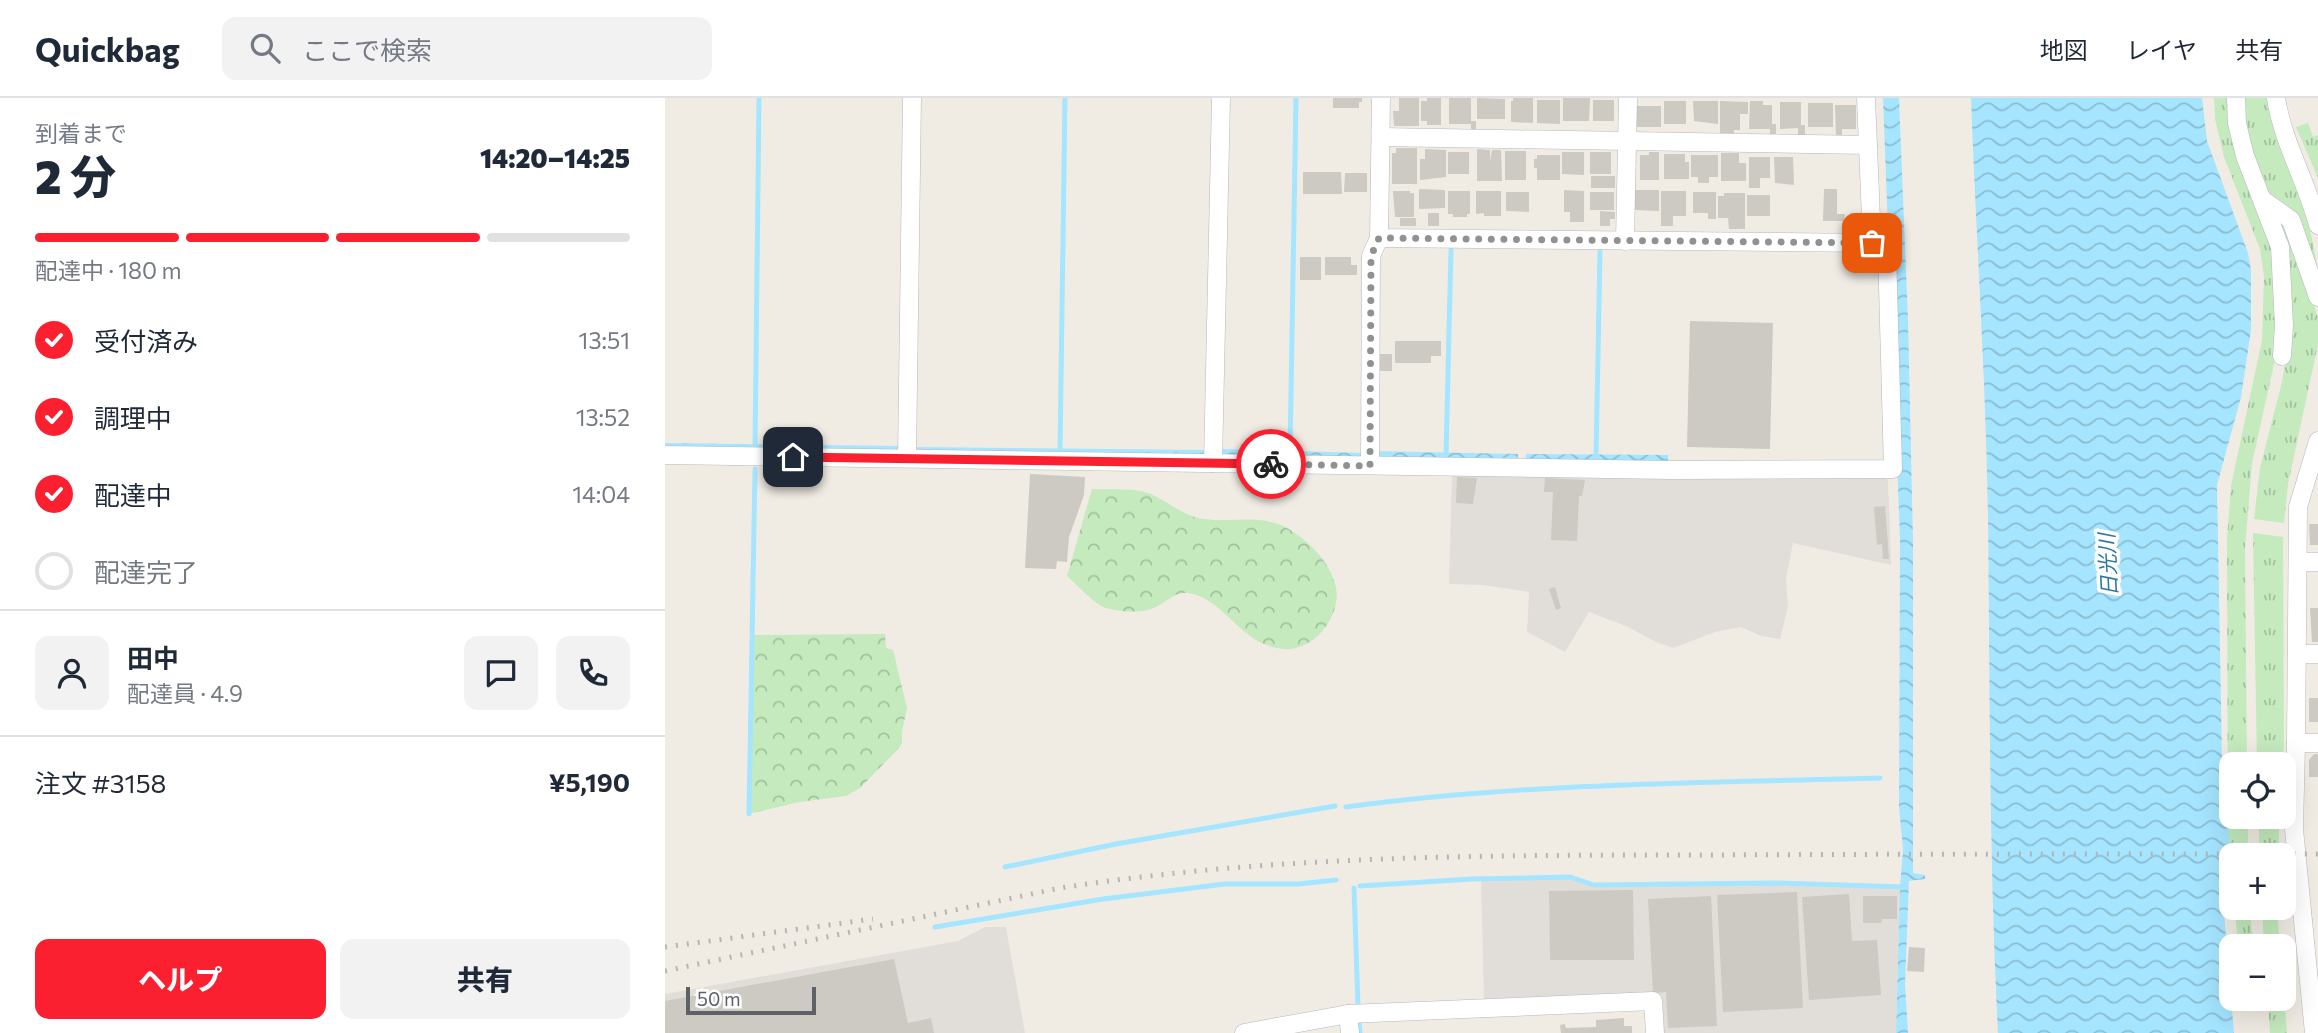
<!DOCTYPE html>
<html lang="ja">
<head>
<meta charset="utf-8">
<style>
  :root { --surface:#fff; --page:#f2f2f3; --text:#1f2937; --muted:#747a83; --line:#e0e1e3; --accent:#fa202f }
  body { margin:0; font-family:Commissioner,"Noto Sans JP",sans-serif; background:var(--page); color:var(--text); height:100vh; display:flex; flex-direction:column; font-size:26px; white-space:nowrap }
  * { box-sizing:border-box; margin:0 }
  p { font-size:23px; color:var(--muted) }
  .icon { flex:none; width:38px; height:38px; fill:none; stroke:currentColor; stroke-width:2; stroke-linecap:round; stroke-linejoin:round }
  .map { position:relative; flex:1; overflow:hidden }
  .side { display:flex; flex-direction:column; background:var(--surface); width:665px }
  .side>* { flex:none }
  .controls { position:absolute; left:1554px; top:654px; display:grid; gap:14px }
  .controls a { display:grid; place-items:center; width:77px; height:77px; border-radius:14px; background:var(--surface); box-shadow:0 7px 28px #0002; font-size:35px }
  .scale { position:absolute; left:21px; bottom:18px; width:130px; box-sizing:border-box; padding-left:7px; border:4px solid #5c6266; border-top:0; font-size:19px; line-height:24px; white-space:nowrap; color:#5c6266; -webkit-text-stroke:5px #fff; paint-order:stroke }
  .pin { position:absolute; display:grid; place-items:center; width:60px; height:60px; color:#fff; margin:-30px; border-radius:14px; box-shadow:0 4px 10px #0006 }
  .courier { position:absolute; display:grid; place-items:center; width:70px; height:70px; margin:-35px; border:5px solid #fa202f; border-radius:50%; background:#fff; color:#222; box-shadow:0 2px 9px #0007 }
  .overview em { font-style:normal; font-weight:800 }
  .overview div { display:flex; flex-direction:column-reverse }
  .overview { display:flex; align-items:center; justify-content:space-between; height:119px; padding:0 35px }
  h1 { font-size:46px; font-weight:800; line-height:52px }
  .bar { display:grid; grid-template-columns:repeat(4,1fr); gap:10px 7px; align-content:center; height:84px; padding:0 35px }
  .bar i { height:9px; border-radius:5px; background:var(--line) }
  .bar .selected { background:var(--accent) }
  .bar p { grid-column:span 4 }
  .line { display:flex; align-items:center; gap:18px; padding:0 35px; border-top:2px solid var(--line) }
  .line div { flex:1 }
  .round { display:grid; place-items:center; flex:none; width:74px; height:74px; border-radius:14px; background:var(--page) }
  ol { padding:0 35px; list-style:none }
  li { display:flex; align-items:center; gap:21px; height:77px }
  li p { margin-inline-start:auto }
  li .icon { padding:7px; border-radius:50%; background:var(--accent); color:#fff; stroke-width:4 }
  li:last-child { color:var(--muted) }
  li i { width:38px; height:38px; border:4px solid var(--line); border-radius:50% }
  .button { display:flex; gap:14px; margin-top:auto; padding:14px 35px }
  .button a { flex:1; height:80px; border-radius:14px; background:var(--accent); color:#fff; font-size:28px; font-weight:800; line-height:80px; text-align:center }
  .button a+a { background:var(--page); color:var(--text) }
  header { display:flex; align-items:center; gap:42px; box-sizing:border-box; height:98px; padding:0 35px; background:var(--surface); border-bottom:2px solid var(--line) }
  header strong { font-size:33px }
  nav { display:flex; gap:38px; margin-inline-start:auto; font-size:24px }
  .search { width:490px; height:63px; background:var(--page); display:flex; align-items:center; gap:18px; box-sizing:border-box; padding:0 24px; border-radius:14px; color:var(--muted); font-size:26px }
  main { display:flex; flex:1; min-height:0 }
  .map>svg:first-child { display:block }
  .industrial { fill:#e1ded9 }
  .grass { fill:url(#grass-tufts) }
  .forest { fill:url(#forest-crowns) }
  .water { fill:url(#water-waves) }
  .lines { fill:none; stroke-linecap:round; stroke-linejoin:round }
  .stream { stroke:#a5e5ff; stroke-width:5 }
  .building { fill:#cdc9c3 }
  .minor-casing { stroke:#b5b8bc; stroke-width:19 }
  .minor { stroke:#fff; stroke-width:18 }
  .rail { stroke:#b4b5b6; stroke-width:5; stroke-dasharray:2 9; stroke-linecap:butt }
  .done { stroke:#909292; stroke-width:7; stroke-dasharray:0 12.6 }
  .route { stroke:#fa202f; stroke-width:9 }
  .labels { text-anchor:middle; dominant-baseline:central; stroke-width:7; stroke-linejoin:round; paint-order:stroke }
  .water-label { font-size:21px; font-style:italic; fill:#3077a0; stroke:#fff }
</style>
</head>
<body>
<header>
<strong>Quickbag</strong>
<div class="search"><svg class="icon" aria-label="search" viewBox="0 0 24 24"><circle cx="10" cy="10" r="6"/><path d="M15 15l6 6"/></svg>ここで検索</div>
<nav><a>地図</a><a>レイヤ</a><a>共有</a></nav>
</header>
<main>
<section class="side">
<div class="overview"><div><h1>2 分</h1><p>到着まで</p></div><em>14:20–14:25</em></div>
<div class="bar"><i class="selected"></i><i class="selected"></i><i class="selected"></i><i></i><p>配達中 · 180 m</p></div>
<ol>
<li><svg class="icon" aria-label="check" viewBox="0 0 24 24"><path d="M5 12l5 5 9-10"/></svg>受付済み<p>13:51</p></li>
<li><svg class="icon" aria-label="check" viewBox="0 0 24 24"><path d="M5 12l5 5 9-10"/></svg>調理中<p>13:52</p></li>
<li><svg class="icon" aria-label="check" viewBox="0 0 24 24"><path d="M5 12l5 5 9-10"/></svg>配達中<p>14:04</p></li>
<li><i></i>配達完了</li>
</ol>
<div class="line" style="height:126px"><a class="round"><svg class="icon" aria-label="person" viewBox="0 0 24 24"><circle cx="12" cy="8" r="4"/><path d="M4 21q1-7 8-7t8 7"/></svg></a><div><b>田中</b><p>配達員 · 4.9</p></div><a class="round"><svg class="icon" aria-label="chat" viewBox="0 0 24 24"><path d="M4 5h16v11H9l-5 4z"/></svg></a><a class="round"><svg class="icon" aria-label="phone" viewBox="0 0 24 24"><path d="M5 4h4l2 5-3 2q2 4 5 5l2-3 5 2v4C11 20 4 13 5 4z"/></svg></a></div>
<div class="line" style="height:91px"><div>注文 #3158</div><b>¥5,190</b></div>
<div class="button"><a>ヘルプ</a><a>共有</a></div>
</section>
<div class="map">
<svg width="1653" height="935" viewBox="0 0 1653 935">
  <defs>
    <pattern id="grass-tufts" width="24" height="20" patternUnits="userSpaceOnUse" patternTransform="scale(1.75)"><rect width="24" height="20" fill="#c4eabe"/><path d="M3 7l-1-3M5 7V3M7 7l1-3M15 17l-1-3M17 17v-4M19 17l1-3" fill="none" stroke="#a2c19e"/></pattern>
    <pattern id="forest-crowns" width="20" height="18" patternUnits="userSpaceOnUse" patternTransform="scale(1.75)"><rect width="20" height="18" fill="#c4eabe"/><path d="M2 6a3 3 0 1 1 6 0M12 15a3 3 0 1 1 6 0" fill="none" stroke="#a2c19e"/></pattern>
    <pattern id="water-waves" width="16" height="10" patternUnits="userSpaceOnUse" patternTransform="scale(1.75)"><rect width="16" height="10" fill="#a5e5ff"/><path d="M0 5q4-4 8 0t8 0" fill="none" stroke="#8abdd2"/></pattern>
  </defs>
  <rect width="100%" height="100%" fill="#f0ece4"/>
  <g class="industrial">
    <polygon points="787,375 1217,377 1223,382 1226,467 1128,445 1121,481 1123,508 1115,541 1096,538 1076,529 1050,534 1008,550 991,544 961,528 924,514 900,554 862,534 864,494 818,487 784,486"/>
    <polygon points="905,779 929,787 1110,785 1235,789 1231,935 997,935 995,899 819,904 816,781"/>
    <polygon points="320,829 341,829 360,935 0,935 0,896 293,843"/>
  </g>
  <g class="grass">
    <polygon points="1549,0 1565,0 1610,150 1611,257 1587,365 1580,450 1582,667 1566,667 1566,719 1583,719 1583,745 1563,749 1562,441 1566,388 1597,242 1599,178 1595,151 1559,59 1550,21"/>
    <path d="M 1577,0 L 1602,0 C 1607,37 1624,69 1636,104 C 1645,126 1649,150 1653,173 L 1601,96 L 1578,26 Z"/>
    <polygon points="1643,25 1648,39 1653,37 1653,80 1631,29"/>
    <polygon points="1621,123 1653,219 1653,246 1623,386 1619,425 1589,421 1595,370 1617,284 1623,247 1613,124"/>
    <polygon points="1588,435 1618,439 1619,647 1617,667 1592,667"/>
    <polygon points="1594,719 1614,719 1614,746 1594,745"/>
    <polygon points="1570,810 1585,810 1588,849 1573,849"/>
    <polygon points="1597,810 1612,810 1615,849 1599,849"/>
    <polygon points="1619,893 1622,935 1605,935 1603,901 1619,901"/>
  </g>
  <g class="forest">
    <path d="M 427,391 C 445,392 470,389 486,396 C 501,403 517,416 533,420 C 561,426 596,415 622,430 C 643,442 664,463 670,486 C 679,515 650,554 619,551 C 574,547 562,502 524,495 C 510,493 502,504 491,509 C 478,516 452,514 438,509 C 428,504 411,486 402,478 Z"/>
    <polygon points="220,536 221,550 228,552 242,610 237,633 237,645 234,650 195,690 181,698 134,704 84,716 87,537"/>
  </g>
  <g class="water">
    <polygon points="1218,0 1234,0 1243,222 1248,444 1248,775 1260,777 1260,781 1244,783 1240,886 1243,935 1231,935 1235,789 1238,752 1234,709 1235,441"/>
    <path d="M 1306,0 L 1537,0 L 1542,43 L 1583,155 L 1586,172 L 1586,232 L 1576,299 L 1552,387 L 1558,719 L 1563,720 L 1566,780 L 1562,785 L 1559,815 L 1569,935 L 1333,935 C 1324,764 1325,593 1323,422 C 1321,282 1311,141 1306,0 Z"/>
    <polygon points="0,345 235,348 235,353 0,350"/>
    <polygon points="247,349 542,352 542,356 247,353"/>
    <polygon points="557,351 700,355 700,359 557,356"/>
    <polygon points="710,353 853,356 853,360 710,359"/>
    <polygon points="861,356 1003,357 1003,363 861,361"/>
  </g>
  <g class="lines">
    <g class="stream">
      <polyline points="90,350 94,0"/>
      <polyline points="395,352 400,0"/>
      <polyline points="625,355 631,0"/>
      <polyline points="781,357 786,152"/>
      <polyline points="931,359 935,153"/>
      <path d="M 681,709 C 858,685 1036,685 1215,680"/>
      <polyline points="84,716 90,371"/>
      <polyline points="340,769 451,746 670,708"/>
      <polyline points="695,788 807,781 905,779 929,787 1110,785 1239,789"/>
      <polyline points="689,790 693,909"/>
      <polyline points="270,829 438,801 560,786 633,786 671,782"/>
      <polyline points="694,923 695,935"/>
    </g>
  </g>
  <g class="building">
    <polygon points="668,0 697,0 697,4 694,4 694,10 668,10"/>
    <polygon points="734,0 754,0 754,28 729,28 728,13 734,13"/>
    <polygon points="762,0 776,0 776,27 762,27 762,23 756,23 756,3 762,3"/>
    <polygon points="784,0 806,0 806,23 811,23 811,33 806,33 806,26 784,26"/>
    <polygon points="812,0 840,1 840,21 812,21"/>
    <polygon points="848,0 868,0 868,25 846,24 846,3 848,3"/>
    <polygon points="898,0 925,0 924,23 898,23"/>
    <polygon points="872,2 895,2 895,26 872,25"/>
    <rect x="928" y="2" width="21" height="21"/>
    <rect x="999" y="3" width="22" height="23"/>
    <polygon points="1028,3 1053,3 1053,26 1029,23"/>
    <polygon points="1055,3 1083,4 1083,16 1075,16 1075,32 1069,32 1069,37 1055,37"/>
    <polygon points="1085,3 1098,3 1098,7 1107,7 1107,26 1111,26 1111,39 1105,39 1105,31 1084,31"/>
    <polygon points="1115,4 1136,4 1136,27 1140,27 1140,39 1133,39 1133,30 1115,31"/>
    <rect x="1143" y="5" width="25" height="24"/>
    <polygon points="1170,7 1191,7 1191,31 1177,31 1177,39 1171,39"/>
    <rect x="972" y="8" width="24" height="21"/>
    <polygon points="731,50 752,50 752,86 727,86 727,55 731,55"/>
    <polygon points="760,51 781,52 781,79 755,82 755,61 760,61"/>
    <polygon points="812,51 825,52 825,63 827,52 836,52 837,83 812,83"/>
    <rect x="840" y="53" width="21" height="29"/>
    <rect x="783" y="54" width="21" height="22"/>
    <polygon points="897,54 919,54 919,77 897,76"/>
    <rect x="925" y="54" width="21" height="22"/>
    <polygon points="984,54 994,54 994,82 975,82 975,57 984,57"/>
    <polygon points="1056,55 1074,55 1074,65 1081,65 1081,83 1056,83"/>
    <polygon points="999,56 1020,56 1020,64 1024,64 1024,81 999,81"/>
    <polygon points="872,57 895,57 895,82 872,82 872,70 869,70 869,61 872,61"/>
    <polygon points="1026,57 1053,57 1053,79 1044,79 1044,85 1033,85 1033,79 1026,79"/>
    <polygon points="1084,59 1105,59 1105,80 1095,80 1095,90 1084,90"/>
    <polygon points="1109,59 1128,59 1129,87 1110,85"/>
    <polygon points="638,74 676,74 677,96 638,96"/>
    <polygon points="680,75 702,75 702,94 679,94"/>
    <rect x="926" y="78" width="24" height="12"/>
    <polygon points="754,91 780,92 780,110 754,111"/>
    <polygon points="1159,91 1172,91 1172,116 1180,116 1179,123 1158,123"/>
    <polygon points="899,92 919,93 919,124 905,124 905,114 899,114"/>
    <polygon points="970,92 994,92 994,113 970,112"/>
    <polygon points="728,93 745,93 745,95 749,95 749,119 730,119"/>
    <polygon points="783,93 805,93 805,116 802,116 802,119 788,119 788,116 783,116"/>
    <polygon points="811,93 836,93 836,118 819,118 819,115 811,116"/>
    <polygon points="996,93 1021,93 1021,118 1008,118 1008,128 996,128"/>
    <polygon points="841,94 864,94 864,114 841,113"/>
    <rect x="925" y="94" width="24" height="18"/>
    <polygon points="1028,94 1051,94 1051,121 1043,121 1043,115 1028,115"/>
    <polygon points="1059,95 1080,95 1080,131 1064,131 1063,120 1053,120 1053,98 1059,98"/>
    <rect x="1082" y="97" width="23" height="21"/>
    <polygon points="935,113 950,114 950,121 945,121 945,128 935,128"/>
    <rect x="763" y="115" width="11" height="13"/>
    <rect x="1185" y="115" width="11" height="16"/>
    <rect x="735" y="120" width="16" height="8"/>
    <rect x="635" y="159" width="21" height="23"/>
    <polygon points="660,159 686,159 686,167 692,167 692,177 660,177"/>
    <polygon points="1025,223 1108,225 1105,351 1022,349"/>
    <polygon points="730,243 776,243 776,258 766,258 766,265 730,265"/>
    <rect x="715" y="256" width="12" height="17"/>
    <polygon points="365,376 420,379 419,397 404,439 402,464 392,463 391,471 360,470"/>
    <polygon points="792,379 812,380 808,406 791,405"/>
    <polygon points="880,380 920,382 917,398 914,398 912,443 886,442 888,394 879,394"/>
    <polygon points="1220,408 1224,461 1218,461 1217,446 1212,447 1209,409"/>
    <polygon points="1644,426 1653,426 1653,447 1645,447"/>
    <polygon points="890,489 896,510 891,512 884,491"/>
    <polygon points="1645,510 1653,510 1653,544 1647,544"/>
    <rect x="1644" y="600" width="9" height="24"/>
    <polygon points="1649,656 1653,656 1653,679 1644,679 1644,662"/>
    <polygon points="968,792 969,862 885,862 884,793"/>
    <polygon points="1132,794 1138,910 1058,914 1052,797"/>
    <polygon points="1184,796 1187,843 1212,842 1216,897 1144,902 1137,799"/>
    <polygon points="1046,798 1052,928 1003,930 1001,894 988,895 983,801"/>
    <polygon points="1198,798 1232,798 1232,821 1217,821 1216,825 1198,825"/>
    <polygon points="1244,849 1260,850 1259,874 1242,873"/>
    <polygon points="229,861 243,925 266,920 269,935 0,935 0,903"/>
    <polygon points="959,920 959,928 967,928 967,935 896,935 895,927 900,926 901,930 931,929 931,922"/>
  </g>
  <g class="lines">
    <defs>
      <g id="minor">
        <polyline points="716,0 714,140 1207,145 1201,0"/>
        <polyline points="1571,0 1572,25 1580,58 1615,149 1619,227 1617,258"/>
        <path d="M 1611,0 C 1618,45 1642,84 1653,127"/>
        <polyline points="716,39 1203,47"/>
        <polyline points="1598,102 1626,122 1653,199"/>
        <polyline points="960,143 963,0"/>
        <polyline points="1653,343 1633,409 1631,645 1653,645"/>
        <polyline points="0,357 1008,372 1228,371 1222,152 1207,145"/>
        <polyline points="242,360 247,0"/>
        <polyline points="548,365 556,0"/>
        <polyline points="705,367 706,158 714,140"/>
        <polyline points="1633,464 1653,464"/>
        <polyline points="1632,556 1653,556"/>
        <polyline points="1631,645 1629,731 1649,935"/>
        <polyline points="683,916 685,935"/>
        <polyline points="579,935 683,916 988,903 990,935"/>
      </g>
    </defs>
    <use href="#minor" class="minor-casing"/>
    <use href="#minor" class="minor"/>
    <g class="rail">
      <polyline points="0,849 208,821"/>
      <path d="M 0,873 L 395,790 C 608,757 824,757 1039,757 C 1244,756 1448,756 1653,756"/>
    </g>
  </g>
  <g class="lines">
    <polyline class="done" points="606,366 705,368 706,158 714,140 1207,145"/>
    <polyline class="route" points="128,359 606,366"/>
  </g>
  <g class="labels">
    <g class="water-label">
      <text transform="translate(1442 467) rotate(-93)">日光川</text>
    </g>
  </g>
</svg>
<div class="controls">
<a><svg class="icon" aria-label="locate" viewBox="0 0 24 24"><circle cx="12" cy="12" r="6"/><path d="M12 2v4M12 18v4M2 12h4M18 12h4"/></svg></a>
<a>+</a>
<a>−</a>
</div>
<div class="scale">50 m</div>
<div class="pin" style="left:1207px;top:145px;background:#ea580c"><svg class="icon" aria-label="bag" viewBox="0 0 24 24"><path d="M5 8h14l-1 12H6zM9 8a3 3 0 0 1 6 0"/></svg></div>
<div class="pin" style="left:128px;top:359px;background:#1f2937"><svg class="icon" aria-label="home" viewBox="0 0 24 24"><path d="M3 11l9-7 9 7M6 9v11h12V9"/></svg></div>
<div class="courier" style="left:606px;top:366px"><svg class="icon" aria-label="bike" viewBox="0 0 24 24"><circle cx="6" cy="16" r="4"/><circle cx="18" cy="16" r="4"/><path d="M6 16l4-8h5l3 8M10 8l3 8H6M13 5h3"/></svg></div>
</div>
</main>
</body>
</html>
